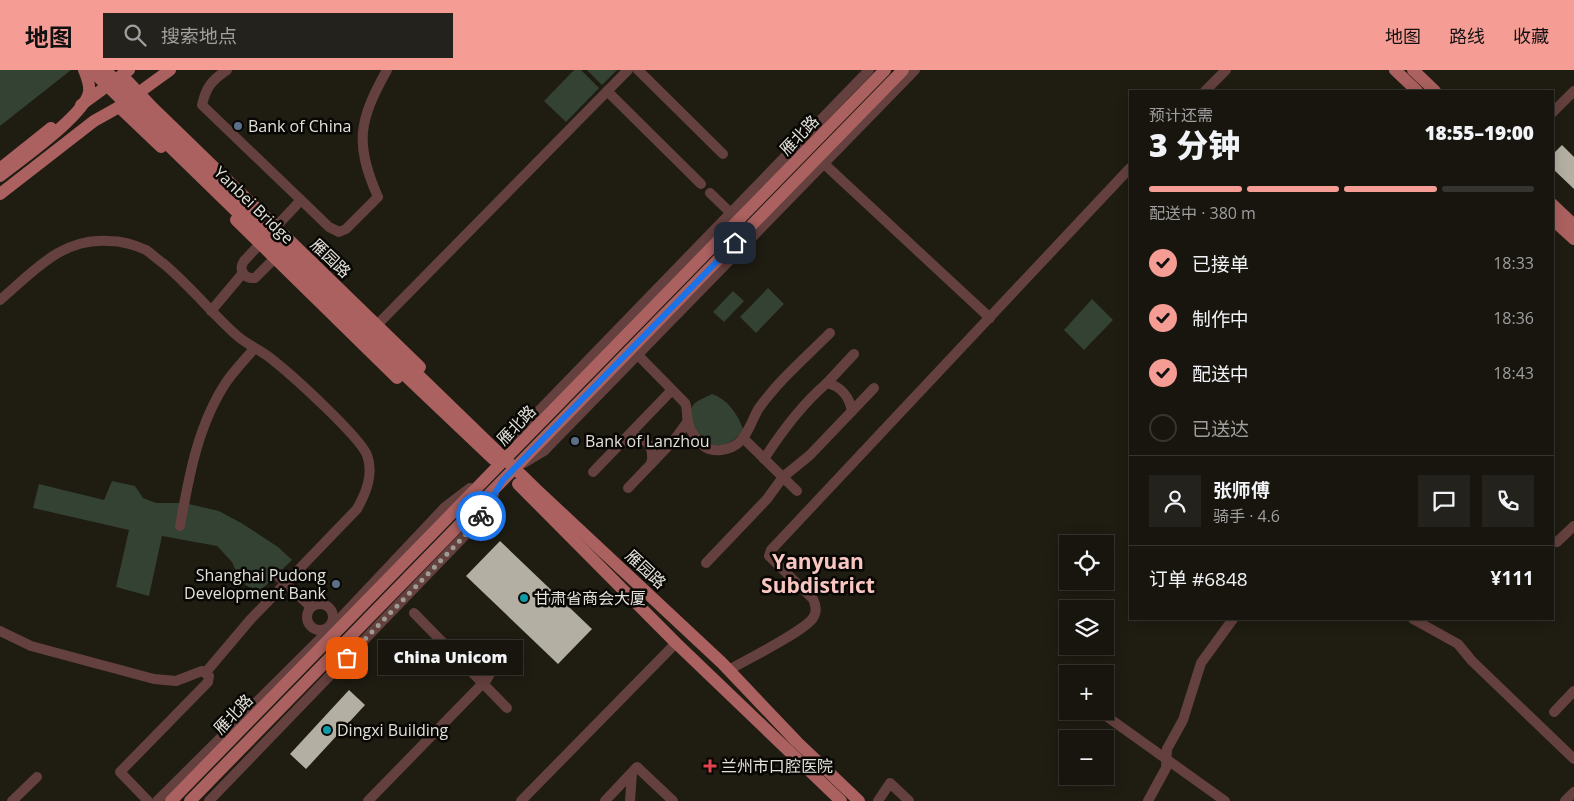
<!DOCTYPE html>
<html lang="zh">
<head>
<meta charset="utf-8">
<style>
  :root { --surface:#17150e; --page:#24221c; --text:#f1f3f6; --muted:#9e9f9e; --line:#36342e; --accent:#f59c94 }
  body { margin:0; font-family:"Open Sans","Noto Sans SC",sans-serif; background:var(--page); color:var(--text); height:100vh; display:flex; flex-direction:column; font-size:19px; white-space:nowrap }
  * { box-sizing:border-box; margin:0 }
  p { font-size:16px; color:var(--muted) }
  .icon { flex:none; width:28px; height:28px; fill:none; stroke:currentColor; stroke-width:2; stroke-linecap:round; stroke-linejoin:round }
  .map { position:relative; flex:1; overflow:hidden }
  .side { position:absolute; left:1129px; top:20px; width:425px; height:530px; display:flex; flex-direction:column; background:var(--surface); border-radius:0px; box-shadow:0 2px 12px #0003,0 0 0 1px var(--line) }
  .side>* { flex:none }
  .fabs { position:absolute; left:1059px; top:465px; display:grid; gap:10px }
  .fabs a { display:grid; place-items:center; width:55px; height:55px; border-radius:0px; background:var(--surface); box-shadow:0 2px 12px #0003,0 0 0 1px var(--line); font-size:25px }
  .pin { position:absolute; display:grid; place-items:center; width:42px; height:42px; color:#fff; margin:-21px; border-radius:10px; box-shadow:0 2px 8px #0006 }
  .courier { position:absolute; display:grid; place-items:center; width:50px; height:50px; margin:-25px; border:4px solid #1a73e8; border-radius:50%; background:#fff; color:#222; box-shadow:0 1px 6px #0007 }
  .bubble { position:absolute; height:35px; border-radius:0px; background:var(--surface); box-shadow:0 2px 12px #0003,0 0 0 1px var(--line); font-size:16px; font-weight:800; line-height:35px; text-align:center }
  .summary em { font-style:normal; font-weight:800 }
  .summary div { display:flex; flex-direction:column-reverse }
  .summary { display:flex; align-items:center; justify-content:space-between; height:85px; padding:0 20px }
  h1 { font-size:32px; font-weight:800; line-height:38px }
  .bar { display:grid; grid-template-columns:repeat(4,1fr); gap:8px 5px; align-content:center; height:60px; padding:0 20px }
  .bar i { height:6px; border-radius:4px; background:var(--line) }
  .bar .selected { background:var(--accent) }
  .bar p { grid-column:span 4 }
  .line { display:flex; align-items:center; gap:12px; padding:0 20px; border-top:1px solid var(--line) }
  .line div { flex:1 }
  .round { display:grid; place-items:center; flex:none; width:52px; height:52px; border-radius:0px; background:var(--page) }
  ol { padding:0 20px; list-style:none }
  li { display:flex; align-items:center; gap:15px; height:55px }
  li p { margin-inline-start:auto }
  li .icon { padding:5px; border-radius:50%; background:var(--accent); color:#111; stroke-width:4 }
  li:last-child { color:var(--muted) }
  li i { width:28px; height:28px; border:2px solid var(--line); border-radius:50% }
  header { display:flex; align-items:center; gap:30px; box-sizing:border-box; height:70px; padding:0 25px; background:var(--accent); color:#111 }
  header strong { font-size:24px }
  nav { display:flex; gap:28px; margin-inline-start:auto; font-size:18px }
  .search { width:350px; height:45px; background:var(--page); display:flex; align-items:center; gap:12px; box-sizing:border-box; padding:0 18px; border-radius:0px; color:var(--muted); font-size:19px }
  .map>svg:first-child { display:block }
  .green { fill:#334233 }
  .building { fill:#b3afa2 }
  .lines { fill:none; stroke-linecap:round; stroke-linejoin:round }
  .minor { stroke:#64403e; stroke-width:10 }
  .major { stroke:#ab615f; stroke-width:12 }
  .major-bridge { stroke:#ab615f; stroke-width:12 }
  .done { stroke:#9e9b93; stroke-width:5; stroke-dasharray:0 9 }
  .route { stroke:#1a73e8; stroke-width:6 }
  .service-dot { fill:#5c6f8a; stroke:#080704; stroke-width:2 }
  .culture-dot { fill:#0f9aa8; stroke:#080704; stroke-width:2 }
  .health-dot { fill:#e0444e; stroke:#080704; stroke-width:2 }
  .labels { text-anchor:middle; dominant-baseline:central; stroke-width:5; stroke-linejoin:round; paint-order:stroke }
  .poi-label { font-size:16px; fill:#e2e0d9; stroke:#080704; text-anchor:start }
  .street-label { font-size:16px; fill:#e2e0d9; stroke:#080704 }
  .district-label { font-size:21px; font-weight:bold; fill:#fac6c1; stroke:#080704 }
</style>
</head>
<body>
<header>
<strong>地图</strong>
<div class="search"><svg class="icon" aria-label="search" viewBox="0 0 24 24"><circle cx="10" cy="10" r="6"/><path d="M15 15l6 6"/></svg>搜索地点</div>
<nav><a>地图</a><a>路线</a><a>收藏</a></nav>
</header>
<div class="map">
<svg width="1574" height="731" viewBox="0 0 1574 731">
  <rect width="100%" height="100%" fill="#1f1c12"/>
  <g class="green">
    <polygon points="0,0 71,0 0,56"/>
    <polygon points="574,0 581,0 599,18 566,52 544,31"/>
    <polygon points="587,0 617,0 602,15"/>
    <polygon points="768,218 784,234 756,263 740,247"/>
    <polygon points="733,221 744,231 724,252 713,242"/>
    <polygon points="1092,229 1113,250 1084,280 1064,260"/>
    <path d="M 712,324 C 727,329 738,344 743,359 C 713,403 681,347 694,334 C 698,330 706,327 712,324 Z"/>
    <polygon points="112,411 135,416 143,428 156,433 184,433 219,441 243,454 278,477 292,490 258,523 240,511 232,492 217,476 162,466 149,526 116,517 129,460 33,438 39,414 104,430"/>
  </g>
  <g class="building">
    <polygon points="1562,75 1574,87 1574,119 1552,98 1552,85"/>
    <polygon points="500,471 592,559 558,594 466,506"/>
    <polygon points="349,620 365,635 306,699 290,684"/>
  </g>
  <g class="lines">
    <g class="minor">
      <path d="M 227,0 C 212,10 206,17 202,35 L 301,130 L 244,191 C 238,200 244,209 255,208 L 275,188"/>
      <polyline points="638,0 723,84"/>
      <polyline points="607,21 701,114"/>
      <polyline points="1205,21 1226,0"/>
      <polyline points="1552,43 1574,21"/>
      <polyline points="820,90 990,248"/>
      <polyline points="710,123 736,148"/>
      <path d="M 301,130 L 329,157 L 339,162 L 346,159 L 378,127 C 354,73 359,50 387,0"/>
      <path d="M 0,230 C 33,202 62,167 109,171 C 121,171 135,175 146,180 C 152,184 158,190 164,194 C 189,215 210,241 234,263 C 246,275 262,280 274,291 C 293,306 359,366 367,385 C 374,404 366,423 357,439 L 250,550 L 206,602"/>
      <polyline points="211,241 243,203"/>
      <polyline points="377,255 628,0"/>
      <path d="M 633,280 L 685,333 C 688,339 686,345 688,352 C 690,361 697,371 705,377 C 714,383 729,380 737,374 C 748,366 752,349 759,338 C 779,310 806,287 830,263"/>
      <polyline points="827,313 854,284"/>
      <path d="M 627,367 C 644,364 656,377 651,394"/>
      <polyline points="743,368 797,421"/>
      <polyline points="516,373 529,351 869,0"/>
      <path d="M 764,389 C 782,361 801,335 827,313 C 842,317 849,326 852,341"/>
      <polyline points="524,393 544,381 915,0"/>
      <polyline points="593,402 672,320"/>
      <polyline points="628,418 675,369 688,351"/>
      <path d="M 180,456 C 189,406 198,354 227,311 C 235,300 245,289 254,279"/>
      <polyline points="1557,472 1574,456"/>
      <polyline points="706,493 767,429 783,407 810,385 874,318"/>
      <polyline points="279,507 311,537"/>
      <circle cx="320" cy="547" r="13"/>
      <polyline points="414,543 507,638"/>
      <polyline points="1413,549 1458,574 1472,591 1574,689"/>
      <polyline points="0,561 31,576 154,609 176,611 202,601 209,606 208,612 120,702 148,731"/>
      <path d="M 729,600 C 746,590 803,562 813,548 C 817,542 816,535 813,529 L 769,486 L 771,480 L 1130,98"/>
      <polyline points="1063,614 1068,618"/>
      <polyline points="1099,641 1225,731"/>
      <polyline points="1554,642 1574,621"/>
      <polyline points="12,731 37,707"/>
      <polyline points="157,731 331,558 445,437 470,418"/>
      <polyline points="209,731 476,454 494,425"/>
      <polyline points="368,731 487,609 503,581"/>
      <polyline points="521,731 676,573"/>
      <polyline points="605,731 637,697 673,731"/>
      <polyline points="630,731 632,703"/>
      <polyline points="878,731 890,713 909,731"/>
      <polyline points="1148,731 1166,698 1167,679 1183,650 1201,593 1233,549"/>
      <polyline points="1565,731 1574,722"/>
    </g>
    <g class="major">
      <polyline points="1395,0 1417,21"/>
      <polyline points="1413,0 1435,21"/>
      <polyline points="122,5 152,37 420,297"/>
      <polyline points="81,35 129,0"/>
      <polyline points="119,37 161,77"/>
      <polyline points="2,97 51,58"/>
      <polyline points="0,124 94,51 119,37 170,0"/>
      <polyline points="1552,134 1574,155"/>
      <polyline points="1552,149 1574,169"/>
      <polyline points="236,150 397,308"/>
      <polyline points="407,294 538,421 722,593 797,672 859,731"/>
      <polyline points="394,295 493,389"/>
      <polyline points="518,414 676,573 841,731"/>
      <polyline points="171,731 885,0"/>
      <polyline points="190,731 903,0"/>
    </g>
    <g class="major-bridge">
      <polyline points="91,0 394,295"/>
      <polyline points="105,0 407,294"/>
      <path d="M 0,106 C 20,90 85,45 89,22 C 90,14 87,7 84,0"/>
    </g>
  </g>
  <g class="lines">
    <polyline class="done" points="347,588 476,454 481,446"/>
    <polyline class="route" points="481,446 503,410 735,173"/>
  </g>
  <g class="service-dot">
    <circle cx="238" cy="56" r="5"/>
    <circle cx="575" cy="371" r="5"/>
    <circle cx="336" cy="514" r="5"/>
  </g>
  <g class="culture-dot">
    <circle cx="524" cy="528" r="5"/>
    <circle cx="327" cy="660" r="5"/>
  </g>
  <path class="health-dot" d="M707.5 688.5h5v5h5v5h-5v5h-5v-5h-5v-5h5z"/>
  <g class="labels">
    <g class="poi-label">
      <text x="248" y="56">Bank of China</text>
      <text x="585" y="371">Bank of Lanzhou</text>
      <text x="326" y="505" text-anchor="end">Shanghai Pudong<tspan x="326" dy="18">Development Bank</tspan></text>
      <text x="534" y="528">甘肃省商会大厦</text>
      <text x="337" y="660">Dingxi Building</text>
      <text x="721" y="696">兰州市口腔医院</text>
    </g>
    <g class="street-label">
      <text transform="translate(799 65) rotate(-46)">雁北路</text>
      <text transform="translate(254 135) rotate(44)">Yanbei Bridge</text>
      <text transform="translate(331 188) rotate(44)">雁园路</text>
      <text transform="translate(516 355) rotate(-46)">雁北路</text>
      <text transform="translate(646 499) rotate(43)">雁园路</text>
      <text transform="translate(233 644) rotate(-46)">雁北路</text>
    </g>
    <g class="district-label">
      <text x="818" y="491">Yanyuan<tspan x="818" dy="24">Subdistrict</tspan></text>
    </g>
  </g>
</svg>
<div class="fabs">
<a><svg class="icon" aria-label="locate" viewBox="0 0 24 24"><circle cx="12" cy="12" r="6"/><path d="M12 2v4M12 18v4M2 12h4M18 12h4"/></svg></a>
<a><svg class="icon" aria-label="layers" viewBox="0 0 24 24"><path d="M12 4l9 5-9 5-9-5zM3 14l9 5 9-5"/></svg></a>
<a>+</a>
<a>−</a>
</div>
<div class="pin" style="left:347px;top:588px;background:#ea580c"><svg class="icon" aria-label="bag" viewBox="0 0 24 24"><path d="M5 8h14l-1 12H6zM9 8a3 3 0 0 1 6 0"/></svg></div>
<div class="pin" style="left:735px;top:173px;background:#1f2937"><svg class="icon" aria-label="home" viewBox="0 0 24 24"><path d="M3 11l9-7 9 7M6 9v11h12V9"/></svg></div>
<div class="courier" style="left:481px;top:446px"><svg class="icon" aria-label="bike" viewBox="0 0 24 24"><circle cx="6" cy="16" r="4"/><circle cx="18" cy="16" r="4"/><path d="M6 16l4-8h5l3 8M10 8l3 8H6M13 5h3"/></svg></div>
<div class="bubble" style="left:378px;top:570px;width:145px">China Unicom</div>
<section class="side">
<div class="summary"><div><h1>3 分钟</h1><p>预计还需</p></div><em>18:55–19:00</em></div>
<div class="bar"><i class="selected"></i><i class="selected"></i><i class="selected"></i><i></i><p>配送中 · 380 m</p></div>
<ol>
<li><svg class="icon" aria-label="check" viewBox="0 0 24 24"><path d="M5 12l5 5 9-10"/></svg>已接单<p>18:33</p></li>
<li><svg class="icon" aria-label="check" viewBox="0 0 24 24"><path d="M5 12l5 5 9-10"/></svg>制作中<p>18:36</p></li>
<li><svg class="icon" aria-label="check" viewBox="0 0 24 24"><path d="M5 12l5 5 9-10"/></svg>配送中<p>18:43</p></li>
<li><i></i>已送达</li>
</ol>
<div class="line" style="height:90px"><a class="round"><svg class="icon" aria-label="person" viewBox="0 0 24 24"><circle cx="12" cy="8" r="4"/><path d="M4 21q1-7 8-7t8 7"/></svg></a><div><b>张师傅</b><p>骑手 · 4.6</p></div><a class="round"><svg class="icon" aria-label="chat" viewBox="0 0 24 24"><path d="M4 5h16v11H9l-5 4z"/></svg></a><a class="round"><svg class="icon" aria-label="phone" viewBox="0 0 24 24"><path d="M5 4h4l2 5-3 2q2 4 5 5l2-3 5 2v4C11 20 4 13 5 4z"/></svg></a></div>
<div class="line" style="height:65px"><div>订单 #6848</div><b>¥111</b></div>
</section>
</div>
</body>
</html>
